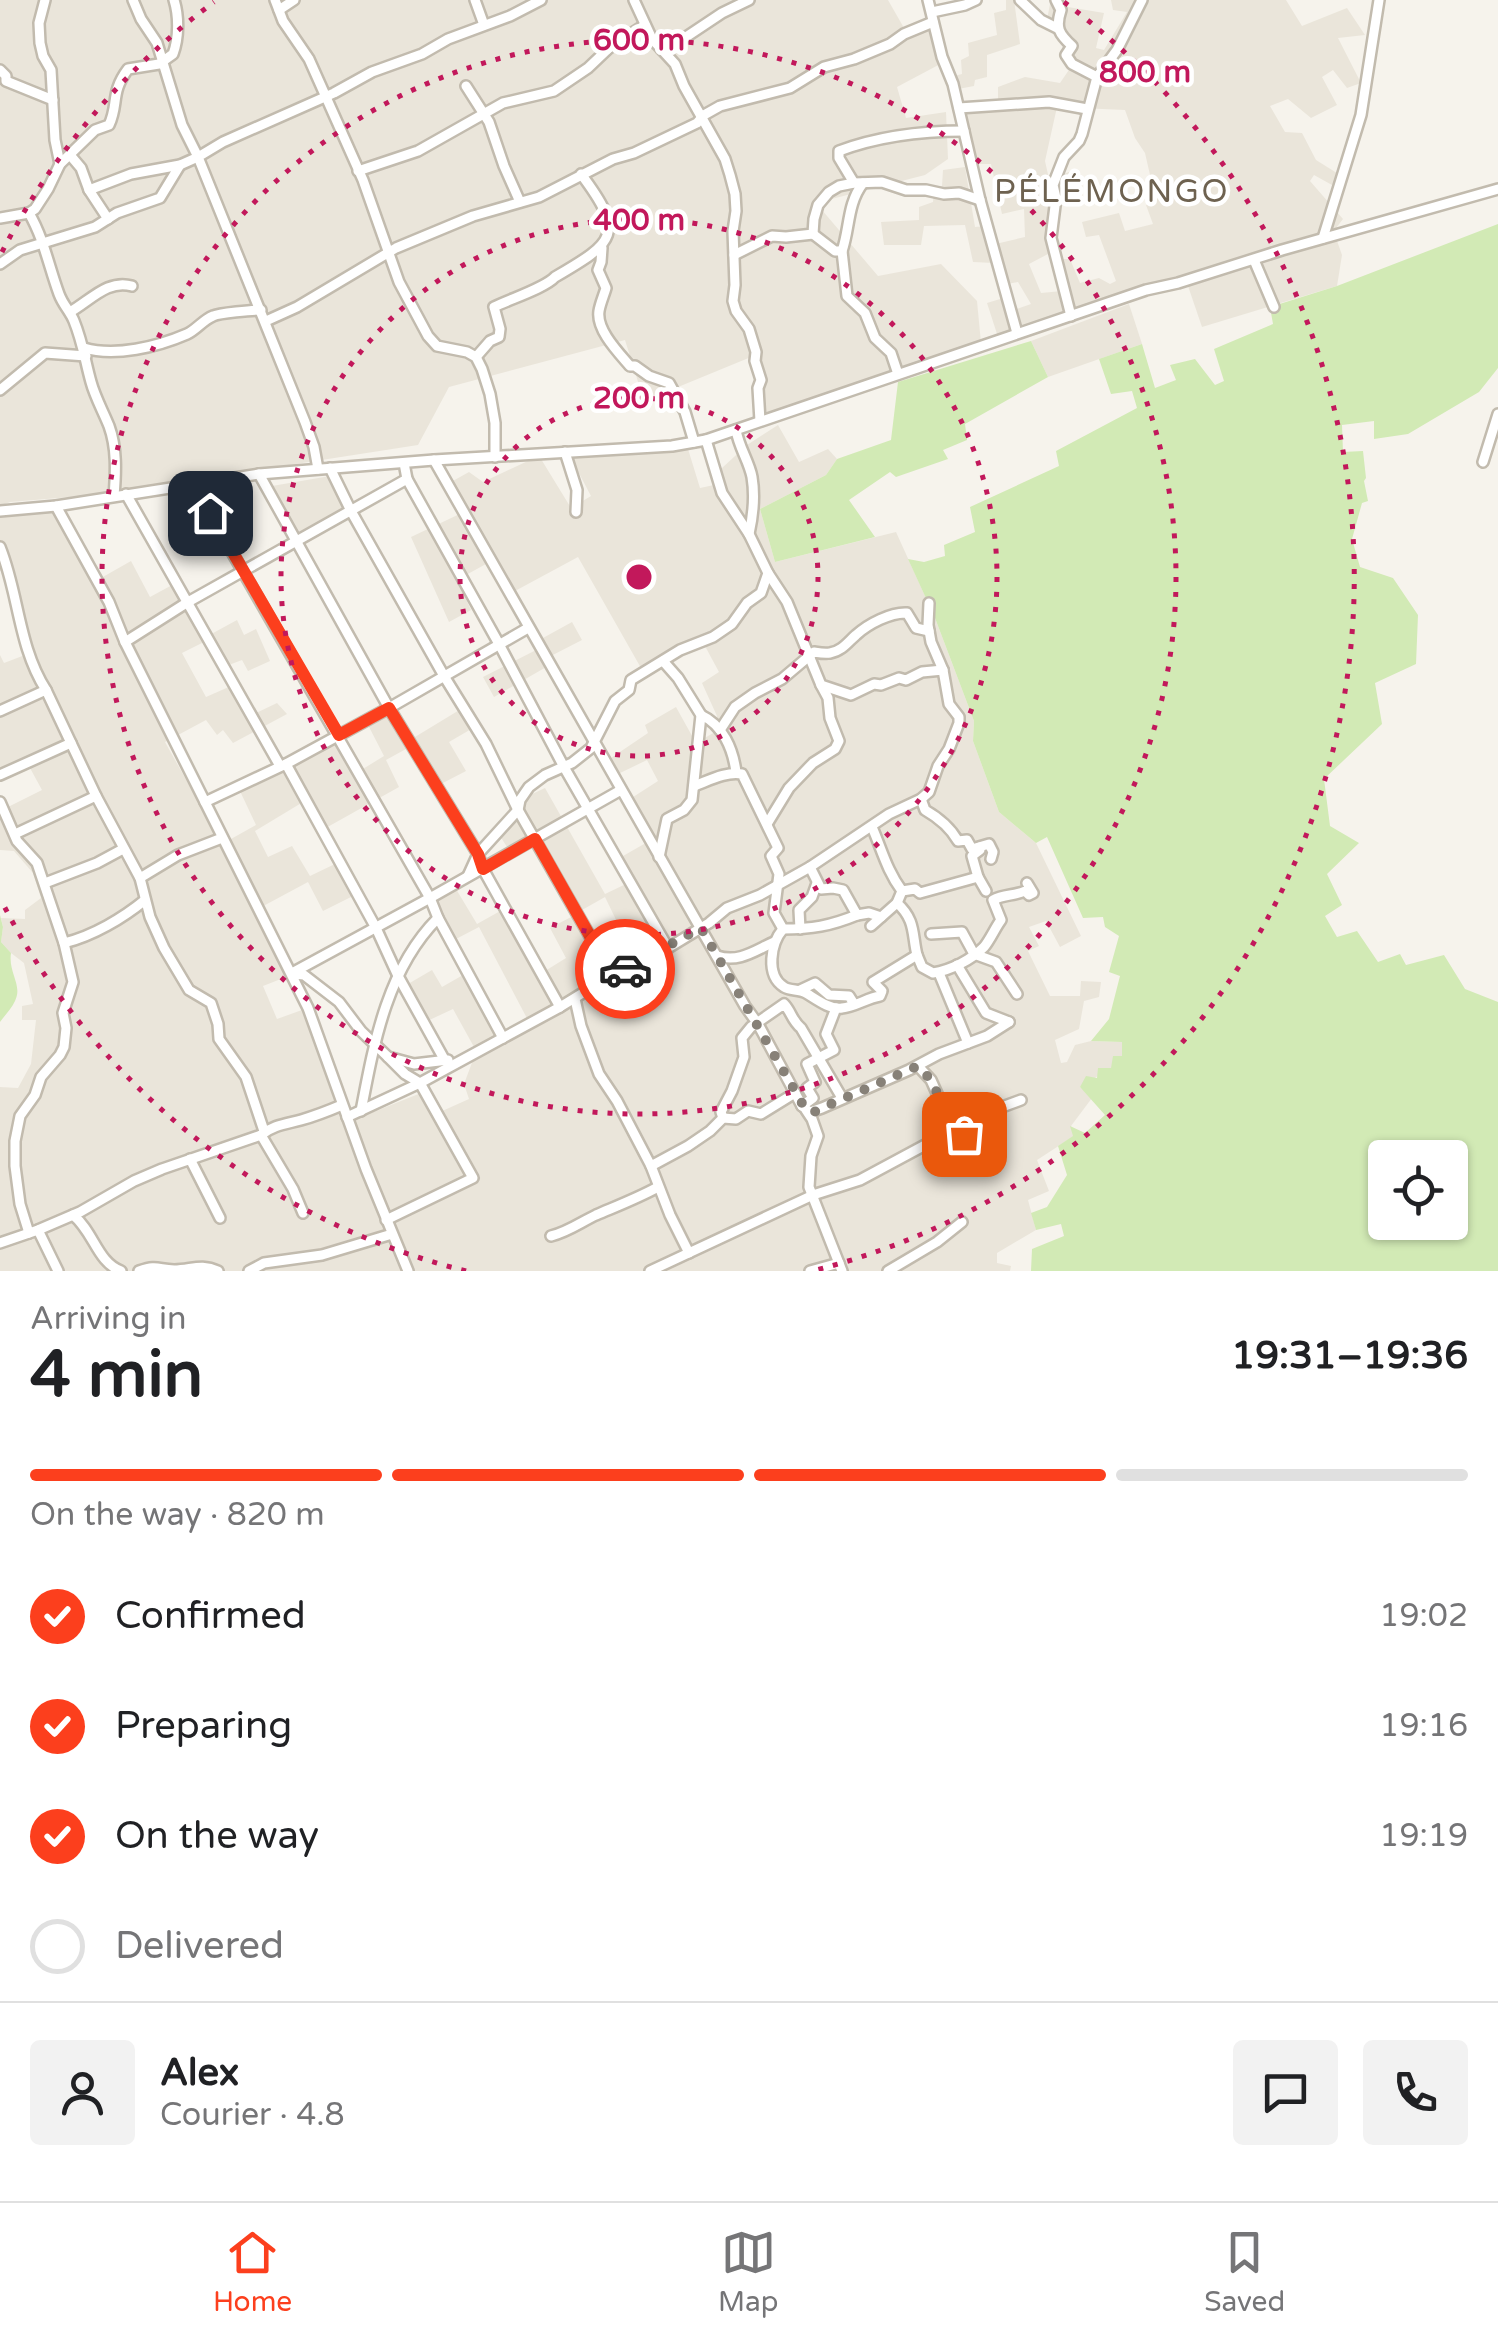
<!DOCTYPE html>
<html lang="en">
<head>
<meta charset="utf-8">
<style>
  :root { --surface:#fff; --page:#f2f2f2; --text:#202124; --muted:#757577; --line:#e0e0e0; --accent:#fc3f1d }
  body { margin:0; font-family:"Varela Round",sans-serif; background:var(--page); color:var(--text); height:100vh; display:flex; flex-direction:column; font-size:38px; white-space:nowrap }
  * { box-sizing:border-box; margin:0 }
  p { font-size:32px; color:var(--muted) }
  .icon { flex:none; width:55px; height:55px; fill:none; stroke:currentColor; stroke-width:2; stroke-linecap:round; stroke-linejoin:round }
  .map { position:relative; height:1271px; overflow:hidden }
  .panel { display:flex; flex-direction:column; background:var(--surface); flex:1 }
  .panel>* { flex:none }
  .controls { position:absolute; left:1368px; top:1140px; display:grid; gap:20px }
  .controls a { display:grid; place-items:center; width:100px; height:100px; border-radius:10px; background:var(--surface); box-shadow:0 2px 8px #0004; font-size:50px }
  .pin { position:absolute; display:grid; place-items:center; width:85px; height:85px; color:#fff; margin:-42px; border-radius:20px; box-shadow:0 5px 15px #0006 }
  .courier { position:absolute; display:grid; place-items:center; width:100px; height:100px; margin:-50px; border:8px solid #fc3f1d; border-radius:50%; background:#fff; color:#222; box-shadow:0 2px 12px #0007 }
  .head em { font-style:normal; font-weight:700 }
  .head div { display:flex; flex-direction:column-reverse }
  .head { display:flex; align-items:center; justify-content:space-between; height:170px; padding:0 30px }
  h1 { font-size:65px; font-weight:700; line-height:75px }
  .bar { display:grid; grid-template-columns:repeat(4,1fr); gap:15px 10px; align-content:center; height:120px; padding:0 30px }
  .bar i { height:12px; border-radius:8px; background:var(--line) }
  .bar .selected { background:var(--accent) }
  .bar p { grid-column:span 4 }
  .line { display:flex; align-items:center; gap:25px; padding:0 30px; border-top:2px solid var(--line) }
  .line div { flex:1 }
  .round { display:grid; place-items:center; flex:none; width:105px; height:105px; border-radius:10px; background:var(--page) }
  ol { padding:0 30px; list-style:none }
  li { display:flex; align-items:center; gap:30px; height:110px }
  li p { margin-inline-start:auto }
  li .icon { padding:10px; border-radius:50%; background:var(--accent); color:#fff; stroke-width:4 }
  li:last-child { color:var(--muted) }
  li i { width:55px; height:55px; border:5px solid var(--line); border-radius:50% }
  .dock { display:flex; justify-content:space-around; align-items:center; height:140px; border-top:2px solid var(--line); background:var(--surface); font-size:28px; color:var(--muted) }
  .dock a { display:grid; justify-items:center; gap:5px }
  .dock .selected { color:var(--accent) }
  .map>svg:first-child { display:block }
  .residential { fill:#eae5da; fill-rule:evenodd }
  .green { fill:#d2eab5; fill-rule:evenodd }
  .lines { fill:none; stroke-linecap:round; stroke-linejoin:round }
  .minor-casing { stroke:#c2bbae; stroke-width:14 }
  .minor { stroke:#fff; stroke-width:9 }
  .done { stroke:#878178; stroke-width:10; stroke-dasharray:0 18 }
  .route { stroke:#fc3f1d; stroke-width:12 }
  .ring { fill:none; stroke:#c2185b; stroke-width:5; stroke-dasharray:5 10 }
  .labels { text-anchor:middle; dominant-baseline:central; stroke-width:9; stroke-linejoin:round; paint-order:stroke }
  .quarter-label { font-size:32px; letter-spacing:2.5px; fill:#6e6250; stroke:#fff }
  .centre { fill:#c2185b; stroke:#fff; stroke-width:5 }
  .ring-label { font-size:30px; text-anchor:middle; font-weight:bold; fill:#c2185b; stroke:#fff; stroke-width:9; stroke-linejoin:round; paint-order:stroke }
</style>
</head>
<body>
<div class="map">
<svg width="1498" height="1271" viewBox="0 0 1498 1271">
  <rect width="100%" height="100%" fill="#f6f3ec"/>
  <g class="residential">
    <polygon points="0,0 888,0 904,28 931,20 944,62 897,87 906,118 946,112 948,159 925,175 816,203 878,276 941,264 977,301 981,343 762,415 751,357 644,401 625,340 449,387 418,445 95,495 10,502 0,506"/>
    <polygon points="1006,0 1014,0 1020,44 987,55 987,77 975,80 974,86 958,89 954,76 962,74 961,60 969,56 968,43 997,35 994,13 1006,10"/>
    <path d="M 1111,0 L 1286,0 L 1302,26 L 1347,8 L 1365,35 L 1338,38 L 1361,83 L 1347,88 L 1333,70 L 1322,77 L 1337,105 L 1311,118 L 1288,99 L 1270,106 L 1285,132 L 1302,133 L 1316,160 L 1340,175 L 1332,185 L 1314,175 L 1310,181 L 1343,219 L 1333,232 L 998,337 L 987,303 L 1010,296 L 1014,310 L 1031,304 L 1018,282 L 1001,285 L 994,263 L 973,262 L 965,225 L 924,226 L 921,245 L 884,245 L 881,222 L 919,220 L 919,207 L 933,202 L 934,190 L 942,186 L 943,170 L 965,167 L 975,227 L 986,226 L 991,245 L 1025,237 L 1024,209 L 1002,214 L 991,164 L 971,164 L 963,108 L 998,102 L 998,87 L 1025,77 L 1060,83 L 1073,64 L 1061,56 L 1065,33 L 1045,30 L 1050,4 L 1104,13 L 1096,48 L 1104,50 L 1127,12 L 1113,10 ZM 1057,107 L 1125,110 L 1135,138 L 1145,153 L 1156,201 L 1146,205 L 1153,224 L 1125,231 L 1119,213 L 1082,222 L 1086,237 L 1099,235 L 1116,281 L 1110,284 L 1099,278 L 1080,283 L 1070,259 L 1058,259 L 1062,291 L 1041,293 L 1029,264 L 1048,254 L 1052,205 L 1077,192 L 1069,172 L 1049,179 L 1045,161 Z"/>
    <polygon points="1336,238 1342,255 1337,286 1202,327 1188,286"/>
    <polygon points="1129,304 1142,344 1048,377 1031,341"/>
    <polygon points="778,425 799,462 828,449 837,459 826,475 760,509 775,562 896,532 935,618 974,721 973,741 999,812 1036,843 1081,936 1060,947 1046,921 1029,927 1039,946 1028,951 1050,996 1080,996 1081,981 1101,982 1099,997 1084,1001 1079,1029 1055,1040 1061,1063 1067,1062 1075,1045 1091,1041 1123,1042 1122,1056 1111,1068 1080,1087 1092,1098 1071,1126 1074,1136 1037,1160 1049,1191 1028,1200 1036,1230 997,1253 997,1263 1011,1266 1010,1271 0,1271 0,1087 18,1088 31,1064 36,1020 22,1020 22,1006 33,1004 24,963 11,953 1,942 3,927 1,918 25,919 25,910 41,898 33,873 14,851 0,850 0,811 42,790 30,768 0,781 0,655 4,663 25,655 3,571 0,571 0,516 15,512 56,511 94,582 131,561 150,597 174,584 204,638 237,620 244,635 256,629 270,661 248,671 242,660 221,668 206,641 182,653 206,697 231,686 248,717 277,703 287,714 233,743 223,730 217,735 206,720 165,742 222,844 256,825 239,789 338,740 358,772 384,756 367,723 394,709 410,740 461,709 473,728 449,742 466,771 439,785 415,744 386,760 399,787 324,829 308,799 255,831 268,857 292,846 310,876 337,863 355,895 323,911 308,882 254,911 286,977 263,986 277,1019 302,1010 346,1123 426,1091 440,1112 469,1099 464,1084 473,1060 479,1056 453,1009 423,1023 408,984 432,970 442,987 463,975 502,1042 531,1026 479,927 456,939 435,901 456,889 477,924 502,910 537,976 566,958 550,928 573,916 591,945 620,928 605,897 582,910 537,834 509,850 500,836 530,795 545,788 605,894 628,883 616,860 651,840 630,799 658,781 647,760 618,774 611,758 648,733 645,725 676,707 696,743 715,732 717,716 702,683 719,672 699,635 641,668 578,557 515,591 495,559 457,580 471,610 449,622 411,537 466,511 451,482 469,472 483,482 530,460 541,459 571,508 591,496 571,458 688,449 700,488 714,485 722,468 747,445"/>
    <polygon points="330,476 348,511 301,537 272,486"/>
    <polygon points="572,622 582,640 545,659 548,666 494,697 483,677 546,645 543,638"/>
  </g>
  <g class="green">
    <path d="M 1498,224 L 1498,368 L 1479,392 L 1408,434 L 1374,439 L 1374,421 L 1342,425 L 1343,452 L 1363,451 L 1366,478 L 1364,481 L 1368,501 L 1362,503 L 1352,539 L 1360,567 L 1393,578 L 1418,615 L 1416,664 L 1375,683 L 1382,724 L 1324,779 L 1330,826 L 1359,843 L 1327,874 L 1342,905 L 1325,916 L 1337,937 L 1357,931 L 1378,962 L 1400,954 L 1406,965 L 1444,955 L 1465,989 L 1498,1002 L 1498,1271 L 1031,1271 L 1032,1249 L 1064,1236 L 1061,1224 L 1036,1230 L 1031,1213 L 1047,1207 L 1067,1175 L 1058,1146 L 1073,1136 L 1070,1126 L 1085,1133 L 1105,1115 L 1080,1087 L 1086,1076 L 1097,1078 L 1098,1068 L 1111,1068 L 1113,1056 L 1122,1056 L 1122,1042 L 1091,1041 L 1109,1019 L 1120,976 L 1109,972 L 1119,936 L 1105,927 L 1103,917 L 1083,918 L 1047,837 L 1036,843 L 999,812 L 973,741 L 974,721 L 935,618 L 908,559 L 924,562 L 945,556 L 944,545 L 975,532 L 970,507 L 1059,466 L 1056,451 L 1137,408 L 1132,391 L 1111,394 L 1099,359 L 1142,344 L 1155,388 L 1176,380 L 1170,365 L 1195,359 L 1215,385 L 1224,381 L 1214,349 L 1273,324 L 1270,307 L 1337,286 ZM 1385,1158 L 1450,1158 L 1450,1222 L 1385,1222 Z"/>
    <polygon points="1031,341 1048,377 965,424 967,440 943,450 948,459 896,477 890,472 849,500 875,537 775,562 760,509 826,475 837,459 891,440 898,382"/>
    <path d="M 0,915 L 3,927 L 1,942 L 11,953 C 8,973 23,985 15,1001 C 12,1008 5,1015 0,1022 Z"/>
  </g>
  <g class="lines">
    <defs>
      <g id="minor">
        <polyline points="45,0 39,23 40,43 43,56 51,70 55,140 60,164"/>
        <polyline points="275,0 283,21 309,59 363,180 399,282 428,336 437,346 467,352 476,357 482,369 490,394 495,423 495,457"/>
        <polyline points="475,0 484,25"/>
        <polyline points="634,0 652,39 675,64 684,86 725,159 730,175 735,194 736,211 733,231 735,285 733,301 736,311 749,329 756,352 755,361 761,380 758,388 760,421"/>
        <polyline points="928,0 942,57 953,84 980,200 1017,333"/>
        <polyline points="1020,0 1041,20 1057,28"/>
        <path d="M 1056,0 L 1061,10 C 1055,28 1059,34 1072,46 L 1066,55 L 1072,64 L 1097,77"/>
        <polyline points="279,10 294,0"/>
        <polyline points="932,12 965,5 976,0"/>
        <polyline points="661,49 674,45 722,13 749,0"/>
        <polyline points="0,70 6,76 6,81 53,100"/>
        <polyline points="466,86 489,122 504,166 520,202"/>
        <polyline points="959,108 1049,102 1087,109"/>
        <polyline points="70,155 81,168 89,190 108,219"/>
        <polyline points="358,171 418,151 503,103 554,91 588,68 609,48 645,25"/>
        <path d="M 854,183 L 839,158 L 839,151 C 879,136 921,131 964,131"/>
        <polyline points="89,190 131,174 180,165 198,157 182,125 157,43 141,19 133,0"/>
        <path d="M 29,213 C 44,239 49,267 59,294 C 63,305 70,311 74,321 C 83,343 85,361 91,382 C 95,397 103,411 109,426 C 117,448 116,472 114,496"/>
        <path d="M 0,218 L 29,213 L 35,209 L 48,189 L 60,164 L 95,130 L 109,125 C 119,104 110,93 128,69 L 159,64 L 173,54 C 179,38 179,16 174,0"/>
        <polyline points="813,234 835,251 842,251 847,296 865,313 875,338 891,353 898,374"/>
        <polyline points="1323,238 1361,115 1379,0"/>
        <path d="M 602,248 L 601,262 L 598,270 L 606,288 C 604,295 600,304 599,311 C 596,330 619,353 630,366 L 635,366 L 649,376 L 669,383 L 685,412 L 694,442"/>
        <path d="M 842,251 C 850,228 847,204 863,183"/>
        <polyline points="734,255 772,236 786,237 813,234 814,219 818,205 829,192 839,186 854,183 882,182 906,190 926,190 944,194 959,193 980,200"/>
        <polyline points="1254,260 1274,307"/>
        <polyline points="0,264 20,250 95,227 117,213 160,198 180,165"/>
        <path d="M 70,312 C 91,300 108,279 132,286"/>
        <polyline points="1071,316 1051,238 1056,198 1053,185 1064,157 1079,141 1082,134 1097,77 1117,50 1142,0"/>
        <polyline points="266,321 297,307 396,248 473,216 539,197 613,159 634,153 697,123 704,115 720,106 790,88 824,67 854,59 890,44 904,34 933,22"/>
        <path d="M 84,348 C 115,357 157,347 187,334 C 196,330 203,320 213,316 C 219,313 253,310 261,310"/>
        <path d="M 476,357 L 490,341 L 499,337 L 500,329 L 494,307 C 510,299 545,288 555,277 C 615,242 626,234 581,174"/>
        <polyline points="0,390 45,353 86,356"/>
        <path d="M 736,430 C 739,448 749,461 752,477 C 755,495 753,516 749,534"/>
        <polyline points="565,452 577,490 576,512"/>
        <polyline points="434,460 681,894 745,1006 758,1024 802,1106 810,1112 822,1108 909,1070 939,1054 987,1036 1009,1022"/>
        <polyline points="1483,462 1498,414"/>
        <polyline points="404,463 407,479 499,644 564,767 668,948"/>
        <polyline points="330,468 351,511 444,676 486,744 518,810 612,975"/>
        <polyline points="318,469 314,447 305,422 198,157 223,142 334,93 372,72 422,54 448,39 510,16 541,0"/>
        <polyline points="259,474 389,708 478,854 483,869 560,1007"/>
        <polyline points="193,484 430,898 438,918 503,1038"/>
        <polyline points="126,494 280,766"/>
        <polyline points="56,506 109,602 125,642 308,1008 366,1169 408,1271"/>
        <polyline points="0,511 56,506 259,474 434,460 672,446 706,440 1146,290 1178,283 1282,250 1498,189"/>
        <path d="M 0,547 C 19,594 18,646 46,690"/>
        <polyline points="768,573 787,602 821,685 851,695 874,684 881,685 899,678 906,680 922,672 943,670"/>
        <polyline points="125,642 188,602 407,479"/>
        <polyline points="0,711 46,690 96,796 140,878 150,917 164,948 189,990 211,1003 218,1024 219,1039 246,1077 264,1131"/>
        <path d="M 701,715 C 723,725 733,749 736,772"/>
        <path d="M 720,730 L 735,707 L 755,693 L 782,679 L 814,652 C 820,653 825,654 830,653 C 842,651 848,642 856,635 C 868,624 891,612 907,613 L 916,628 L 929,631"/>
        <polyline points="286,764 376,928 398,976 444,1059"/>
        <polyline points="0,775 71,743"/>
        <path d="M 694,786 C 708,781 726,771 742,774 L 778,848 L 771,856 L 779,874 L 774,913 L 783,929 C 812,929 830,926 857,915"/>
        <path d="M 921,799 L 925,810 C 939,818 950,827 958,841 L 967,840 L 972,849 L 989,844 L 993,852 L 991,859"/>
        <polyline points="0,802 17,841 37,863 41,875 64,943 73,982 63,1013 66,1028 64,1047 60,1055 41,1077 35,1095 20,1116 15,1141 15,1166 20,1204 29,1233"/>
        <polyline points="205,802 286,764 389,708 528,628"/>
        <polyline points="767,824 789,788 813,763 835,749 839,741 830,718 828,698 821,685"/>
        <polyline points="15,834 96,796"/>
        <polyline points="659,857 667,819 684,810 692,800 701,715 678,678 663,661"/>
        <polyline points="810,867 821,889 833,888 843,890 857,915 869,913 881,917"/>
        <polyline points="468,876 478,854 518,810 520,800 529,787 545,775 572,763 591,748 615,701 629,690 631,680 680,650 713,637 732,624 747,603 761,593 768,573 749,534 722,493 706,440"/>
        <polyline points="978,877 986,891"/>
        <polyline points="140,878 178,855 222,838"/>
        <polyline points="45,883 97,863 123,849"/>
        <polyline points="902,891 915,889 920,893 978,877 972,856 980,850 980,847"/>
        <path d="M 871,926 L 897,903 L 902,891 C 887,871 882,850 872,827"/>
        <path d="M 783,929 C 771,943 765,975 784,987 C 790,991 799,989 806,993 C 816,999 830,1010 842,1008 C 855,1007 867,998 880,996 L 882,991 L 873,982 L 917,955 C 912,935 916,920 897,903"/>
        <polyline points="800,929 799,910 812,897 817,883"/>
        <polyline points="931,934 962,932 974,954 996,962 1017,994"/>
        <path d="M 64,943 C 93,936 123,918 145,900"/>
        <path d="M 917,955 L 922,967 L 933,973 C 951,970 971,960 984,947 C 990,940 995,928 1001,920 L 993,900 C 1004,894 1014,896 1025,891 L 1029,895 L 1033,893 L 1027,883"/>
        <path d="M 717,956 C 739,963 754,951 774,942"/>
        <polyline points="957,965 986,1013 1009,1022"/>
        <polyline points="292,973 430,898 621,790"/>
        <polyline points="939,973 968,1043"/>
        <polyline points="294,974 304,975 339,1002 361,1031 388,1057 414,1064 448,1060"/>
        <polyline points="800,990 815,983 829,995 849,996 854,1004"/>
        <polyline points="575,999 581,1026 599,1074 617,1101 651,1166 670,1215 689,1253"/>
        <polyline points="918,1066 931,1080 944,1109 949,1110 949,1123 953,1135"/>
        <polyline points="802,1106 813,1098 807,1088 815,1082 807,1064 834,1050 826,1034 836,1008"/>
        <polyline points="806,1110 812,1119 818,1136 811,1156 809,1187 842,1271"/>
        <path d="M 361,1111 C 374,1043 387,969 438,918"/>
        <polyline points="347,1117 420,1083 560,1007 612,975 668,948 709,923 727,908 760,895 810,867 889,814 921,799 929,792 938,766 949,749 959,723 959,717 949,704 943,670 931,642 928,625 929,603"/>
        <path d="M 723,1118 L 721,1112 L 732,1091 L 744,1057 L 742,1038 L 751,1027 L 784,1004 C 791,1011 792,1021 801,1028 L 842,1098"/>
        <polyline points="261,1135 293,1189 303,1213"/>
        <polyline points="190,1159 220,1218"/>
        <polyline points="651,1166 688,1146 710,1131 723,1118 736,1119 748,1111 761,1114 795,1093"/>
        <path d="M 73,1215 C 94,1232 97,1262 121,1271"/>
        <polyline points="386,1220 473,1178 420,1083 405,1074 388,1057"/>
        <polyline points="38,1230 58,1271"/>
        <path d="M 551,1236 C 568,1232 581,1222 596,1215 C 617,1206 638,1198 658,1187"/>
        <path d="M 0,1243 L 38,1230 L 80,1212 L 134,1181 L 162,1169 L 261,1135 C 273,1125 286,1124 301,1120 C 315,1116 328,1111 342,1105"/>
        <path d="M 139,1271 C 157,1265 157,1269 174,1270 C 191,1270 201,1263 218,1271"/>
        <polyline points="249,1271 264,1263 322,1255 392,1234"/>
        <polyline points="650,1271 813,1195 860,1180 940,1137 965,1133 984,1123 1002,1107 1021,1100"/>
        <polyline points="810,1271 839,1263"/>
        <polyline points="888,1271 937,1242 962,1222"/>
      </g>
    </defs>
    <use href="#minor" class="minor-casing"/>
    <use href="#minor" class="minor"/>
  </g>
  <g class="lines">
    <polyline class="done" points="625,969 701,928 806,1110 814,1112 822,1108 918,1066 931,1080 944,1108 948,1110 949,1122 953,1135 964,1134"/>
    <polyline class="route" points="210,513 339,735 389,708 478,854 483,869 535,839 612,975 625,969"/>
  </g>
  <g class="ring">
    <circle cx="639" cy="577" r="179"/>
    <circle cx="639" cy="577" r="358"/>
    <circle cx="639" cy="577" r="537"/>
    <path d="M466 1271A715 715 0 0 1 2 902M2 252A715 715 0 0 1 214 2M1064 2A715 715 0 0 1 812 1271"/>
  </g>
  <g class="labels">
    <g class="quarter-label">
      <text x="1112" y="192">PÉLÉMONGO</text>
    </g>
  </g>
  <circle cx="639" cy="577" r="15" class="centre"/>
  <g class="ring-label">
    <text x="639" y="50">600 m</text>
    <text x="1145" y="82">800 m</text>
    <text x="639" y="230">400 m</text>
    <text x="639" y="408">200 m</text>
  </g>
</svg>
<div class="controls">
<a><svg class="icon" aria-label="locate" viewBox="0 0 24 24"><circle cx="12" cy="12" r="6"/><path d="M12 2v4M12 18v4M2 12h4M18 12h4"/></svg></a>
</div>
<div class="pin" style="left:964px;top:1134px;background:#ea580c"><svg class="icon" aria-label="bag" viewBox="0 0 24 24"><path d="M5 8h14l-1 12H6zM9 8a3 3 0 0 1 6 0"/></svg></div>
<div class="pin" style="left:210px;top:513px;background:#1f2937"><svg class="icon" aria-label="home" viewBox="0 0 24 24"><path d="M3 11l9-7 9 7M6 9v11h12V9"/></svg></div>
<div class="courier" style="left:625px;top:969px"><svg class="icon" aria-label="car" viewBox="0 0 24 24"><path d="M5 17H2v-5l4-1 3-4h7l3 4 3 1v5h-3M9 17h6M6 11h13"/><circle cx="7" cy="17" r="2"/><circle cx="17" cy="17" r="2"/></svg></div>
</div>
<section class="panel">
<div class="head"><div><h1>4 min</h1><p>Arriving in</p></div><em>19:31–19:36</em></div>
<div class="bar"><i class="selected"></i><i class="selected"></i><i class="selected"></i><i></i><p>On the way · 820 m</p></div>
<ol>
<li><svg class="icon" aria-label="check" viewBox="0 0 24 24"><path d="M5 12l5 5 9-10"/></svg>Confirmed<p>19:02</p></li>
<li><svg class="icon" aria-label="check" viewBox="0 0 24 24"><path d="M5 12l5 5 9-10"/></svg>Preparing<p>19:16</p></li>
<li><svg class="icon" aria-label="check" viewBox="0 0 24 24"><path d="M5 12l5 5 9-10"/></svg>On the way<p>19:19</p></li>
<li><i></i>Delivered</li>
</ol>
<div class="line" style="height:180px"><a class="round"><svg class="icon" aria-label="person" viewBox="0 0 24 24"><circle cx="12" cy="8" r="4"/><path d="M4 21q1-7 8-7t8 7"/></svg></a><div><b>Alex</b><p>Courier · 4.8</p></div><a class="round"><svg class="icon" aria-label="chat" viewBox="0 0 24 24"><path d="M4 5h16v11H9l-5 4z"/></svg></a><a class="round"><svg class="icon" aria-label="phone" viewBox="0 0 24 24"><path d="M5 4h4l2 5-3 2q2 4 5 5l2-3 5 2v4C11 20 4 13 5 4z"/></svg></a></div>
</section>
<nav class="dock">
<a class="selected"><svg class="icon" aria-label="home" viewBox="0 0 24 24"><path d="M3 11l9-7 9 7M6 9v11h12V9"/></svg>Home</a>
<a><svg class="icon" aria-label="map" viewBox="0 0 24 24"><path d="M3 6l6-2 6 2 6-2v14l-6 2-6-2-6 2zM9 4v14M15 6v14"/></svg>Map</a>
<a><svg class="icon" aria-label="saved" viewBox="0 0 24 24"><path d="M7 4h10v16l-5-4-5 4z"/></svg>Saved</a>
</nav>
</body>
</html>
